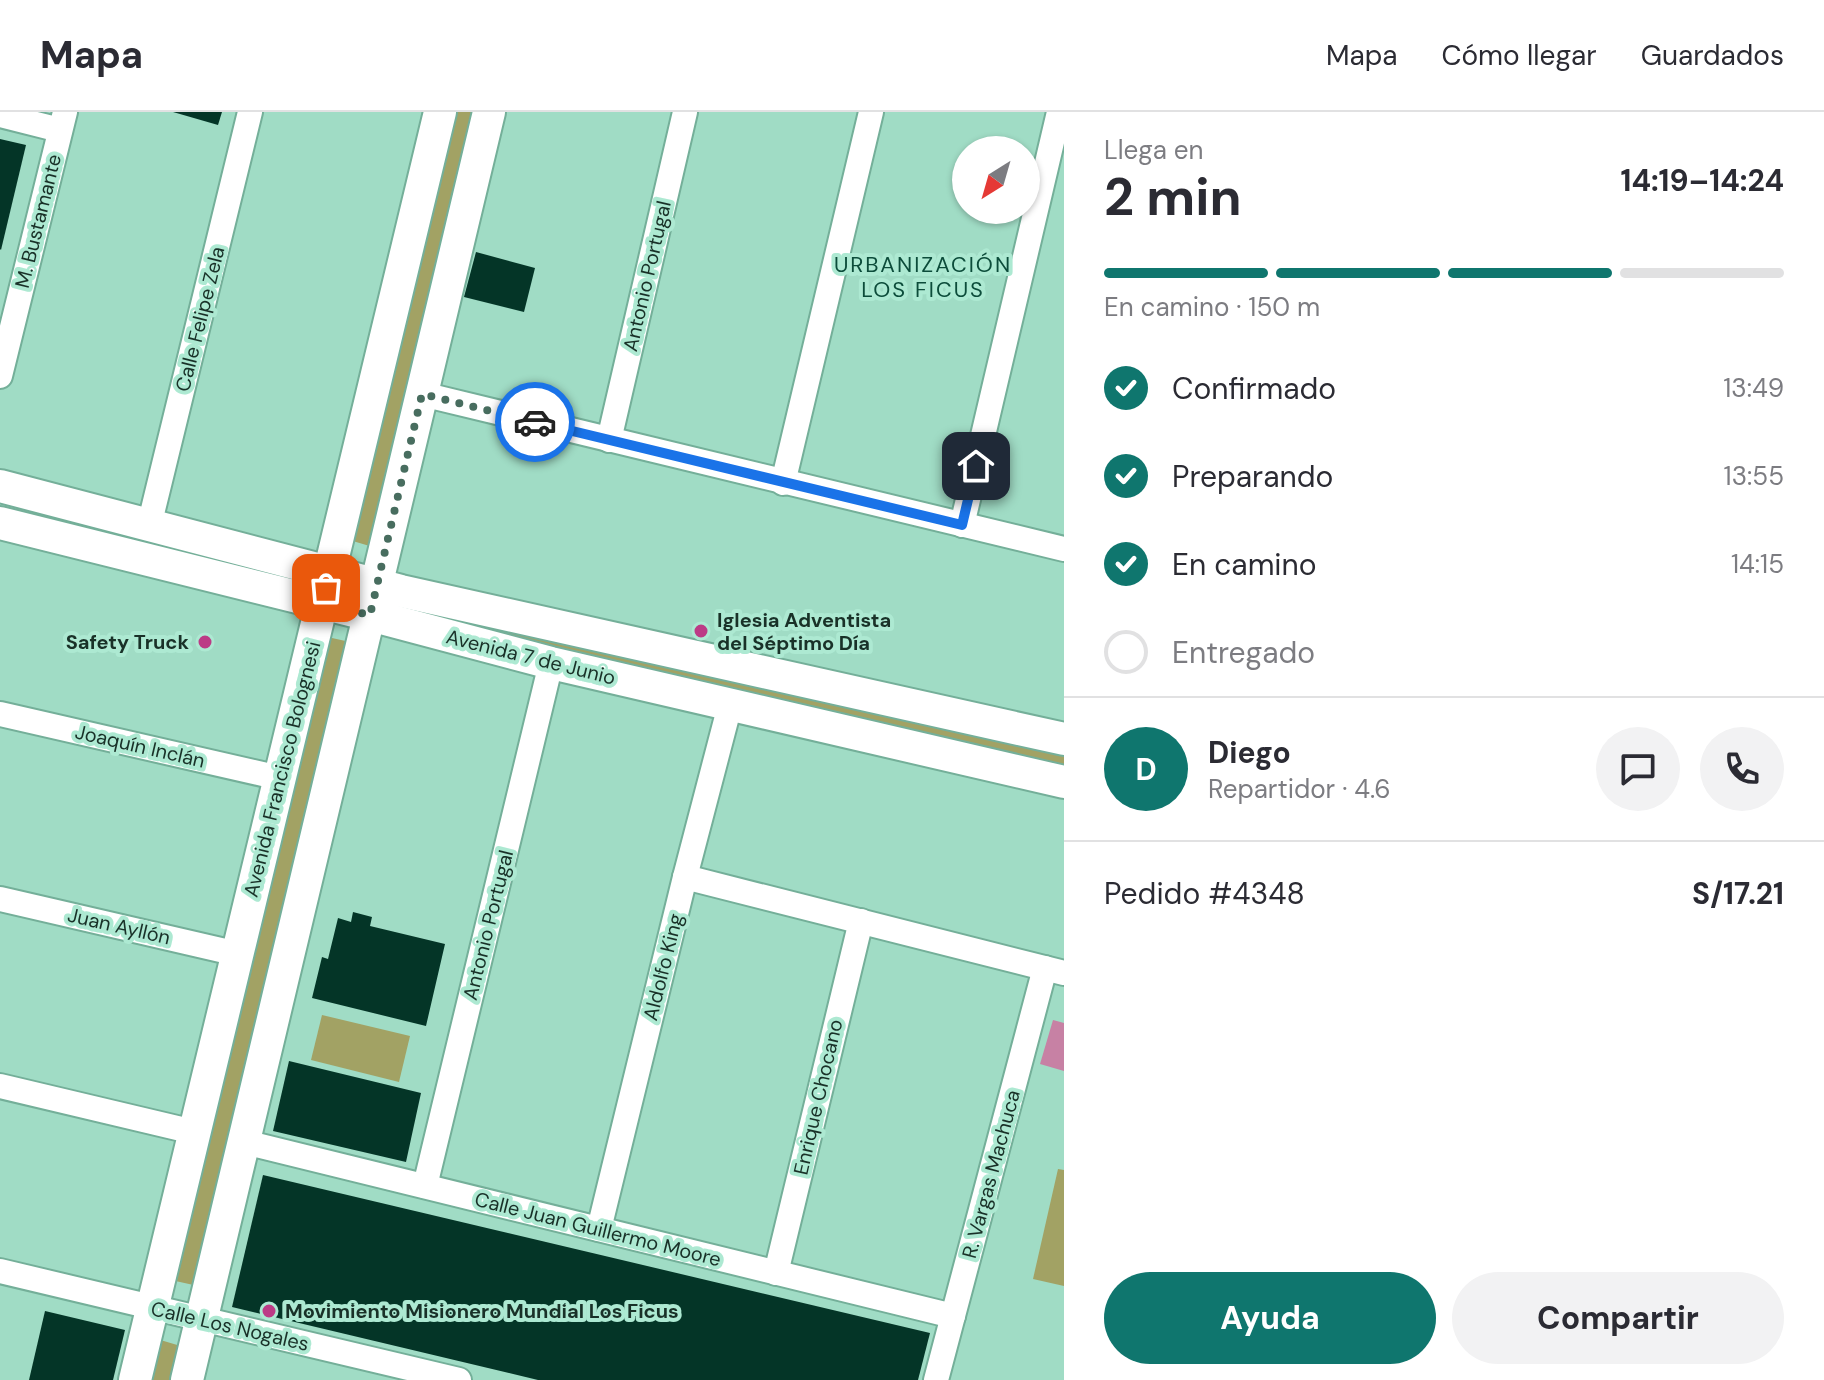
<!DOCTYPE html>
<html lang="es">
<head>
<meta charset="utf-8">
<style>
  :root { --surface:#fff; --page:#f2f2f3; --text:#2b2b33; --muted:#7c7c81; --line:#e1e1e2; --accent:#0f766e }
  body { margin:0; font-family:"DM Sans",sans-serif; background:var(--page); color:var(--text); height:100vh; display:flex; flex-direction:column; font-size:30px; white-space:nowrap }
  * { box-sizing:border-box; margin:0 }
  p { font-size:26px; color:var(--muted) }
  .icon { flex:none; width:44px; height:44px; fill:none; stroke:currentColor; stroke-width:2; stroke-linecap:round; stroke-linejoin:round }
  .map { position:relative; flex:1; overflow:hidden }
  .side { display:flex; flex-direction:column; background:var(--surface); width:760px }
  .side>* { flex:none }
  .needle { width:52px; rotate:217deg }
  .fabs { position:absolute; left:952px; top:24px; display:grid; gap:16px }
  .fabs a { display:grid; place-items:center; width:88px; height:88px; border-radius:50%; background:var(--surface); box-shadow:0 2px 6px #0004; font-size:40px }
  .pin { position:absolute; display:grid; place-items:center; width:68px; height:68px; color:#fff; margin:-34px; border-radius:16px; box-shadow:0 4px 12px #0006 }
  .courier { position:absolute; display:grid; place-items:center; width:80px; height:80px; margin:-40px; border:6px solid #1a73e8; border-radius:50%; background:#fff; color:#222; box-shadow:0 2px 10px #0007 }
  .head em { font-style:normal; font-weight:700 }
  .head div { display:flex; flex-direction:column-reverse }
  .head { display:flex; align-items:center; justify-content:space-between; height:136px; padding:0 40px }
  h1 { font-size:52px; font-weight:700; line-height:60px }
  .bar { display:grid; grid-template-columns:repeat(4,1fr); gap:12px 8px; align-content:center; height:96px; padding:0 40px }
  .bar i { height:10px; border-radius:6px; background:var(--line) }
  .bar .on { background:var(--accent) }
  .bar p { grid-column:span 4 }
  .line { display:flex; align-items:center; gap:20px; padding:0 40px; border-top:2px solid var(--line) }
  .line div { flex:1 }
  .round { display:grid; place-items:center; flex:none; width:84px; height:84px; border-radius:42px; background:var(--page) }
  ol { padding:0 40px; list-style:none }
  li { display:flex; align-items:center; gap:24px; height:88px }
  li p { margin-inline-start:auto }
  li .icon { padding:8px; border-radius:50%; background:var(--accent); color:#fff; stroke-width:4 }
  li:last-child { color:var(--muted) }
  li i { width:44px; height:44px; border:4px solid var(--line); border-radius:50% }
  .cta { display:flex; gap:16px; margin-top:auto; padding:16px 40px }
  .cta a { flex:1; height:92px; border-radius:48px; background:var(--accent); color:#fff; font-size:32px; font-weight:700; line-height:92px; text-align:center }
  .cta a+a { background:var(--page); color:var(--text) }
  header { display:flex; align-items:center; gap:48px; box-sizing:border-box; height:112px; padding:0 40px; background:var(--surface); border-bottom:2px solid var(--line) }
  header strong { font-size:38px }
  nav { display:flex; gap:44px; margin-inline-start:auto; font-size:28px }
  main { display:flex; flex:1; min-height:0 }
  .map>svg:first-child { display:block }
  .green { fill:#a2a264 }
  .water { fill:#c781a4 }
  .building { fill:#043527 }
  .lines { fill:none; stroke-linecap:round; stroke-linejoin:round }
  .street-casing { stroke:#74af99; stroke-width:28 }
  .secondary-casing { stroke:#74af99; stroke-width:36 }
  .street { stroke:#fff; stroke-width:24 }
  .secondary { stroke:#fff; stroke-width:32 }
  .done { stroke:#486d5f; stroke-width:8; stroke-dasharray:0 14.4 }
  .route { stroke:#1a73e8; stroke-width:10 }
  .poi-dot { fill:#bc3b86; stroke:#ade9d2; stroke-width:3 }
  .labels { text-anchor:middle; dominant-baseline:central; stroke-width:8; stroke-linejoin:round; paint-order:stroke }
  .street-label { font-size:20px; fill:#193128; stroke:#ade9d2 }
  .poi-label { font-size:20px; font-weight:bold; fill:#193128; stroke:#ade9d2; text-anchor:start }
  .neighbourhood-label { font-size:22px; letter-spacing:2px; fill:#0c4c3a; stroke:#ade9d2 }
</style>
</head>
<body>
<header>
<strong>Mapa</strong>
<nav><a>Mapa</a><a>Cómo llegar</a><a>Guardados</a></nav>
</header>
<main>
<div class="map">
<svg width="1064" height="1268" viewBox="0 0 1064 1268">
  <rect width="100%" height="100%" fill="#a0dcc5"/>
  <g class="green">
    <polygon points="448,0 479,0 373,435 346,427"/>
    <polygon points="411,489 1064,638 1064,657 409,504"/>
    <polygon points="323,524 350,530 198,1174 171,1168"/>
    <polygon points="322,903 410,924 399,970 311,948"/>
    <polygon points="1058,1057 1064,1058 1064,1174 1033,1167"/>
    <polygon points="157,1227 184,1235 175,1268 147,1268"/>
  </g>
  <polygon class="water" points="1053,908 1064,911 1064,959 1040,952"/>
  <g class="building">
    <polygon points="173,0 222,0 218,13"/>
    <polygon points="0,27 26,33 1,138 0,137"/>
    <polygon points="476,140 535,156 524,200 464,185"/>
    <polygon points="353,800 372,805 370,814 445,832 426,914 312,886 322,845 328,847 338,806 351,810"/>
    <polygon points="289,949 421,981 406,1050 273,1019"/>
    <polygon points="263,1063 930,1221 918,1268 538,1268 232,1195"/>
    <polygon points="45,1199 125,1218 113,1268 29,1268"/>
  </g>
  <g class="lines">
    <defs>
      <g id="street">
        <polyline points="0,3 60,18"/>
        <polyline points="0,264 65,0"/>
        <polyline points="422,282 1064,437"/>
        <polyline points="609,328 685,0"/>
        <polyline points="783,371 871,0"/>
        <polyline points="962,413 1059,0"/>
        <polyline points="149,414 250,0"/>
        <polyline points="0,602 280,666"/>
        <polyline points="685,765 1064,861"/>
        <polyline points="0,787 238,842"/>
        <polyline points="0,974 194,1020"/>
        <polyline points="244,1030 953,1204"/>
        <polyline points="425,1074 551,551"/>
        <polyline points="599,1117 685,765 730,593"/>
        <polyline points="0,1159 459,1268"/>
        <polyline points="776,1161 861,809"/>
        <polyline points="936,1268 1045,856"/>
      </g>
      <g id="secondary">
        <polyline points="0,374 401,479 1064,627"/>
        <polyline points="0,411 370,503 551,551 1064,670"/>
        <polyline points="135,1268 440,0"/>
        <polyline points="187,1268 489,0"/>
      </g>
    </defs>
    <use href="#street" class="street-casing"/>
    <use href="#secondary" class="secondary-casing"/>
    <use href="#street" class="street"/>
    <use href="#secondary" class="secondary"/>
  </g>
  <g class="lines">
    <polyline class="done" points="326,476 322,492 370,503 422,282 535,310"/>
    <polyline class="route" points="535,310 962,413 976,354"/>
  </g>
  <g class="poi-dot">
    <circle cx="701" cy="519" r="8"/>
    <circle cx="205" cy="530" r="8"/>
    <circle cx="269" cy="1199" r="8"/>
  </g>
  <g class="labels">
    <g class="street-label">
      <text transform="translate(38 109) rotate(-76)">M. Bustamante</text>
      <text transform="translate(647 164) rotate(-77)">Antonio Portugal</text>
      <text transform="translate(200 207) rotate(-76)">Calle Felipe Zela</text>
      <text transform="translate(531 545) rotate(14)">Avenida 7 de Junio</text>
      <text transform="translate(140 634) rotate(13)">Joaquín Inclán</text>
      <text transform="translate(282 657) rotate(-76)">Avenida Francisco Bolognesi</text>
      <text transform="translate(488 813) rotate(-76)">Antonio Portugal</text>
      <text transform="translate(119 814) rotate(13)">Juan Ayllón</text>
      <text transform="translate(663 855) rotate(-76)">Aldolfo King</text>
      <text transform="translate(818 985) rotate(-77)">Enrique Chocano</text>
      <text transform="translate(991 1062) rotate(-75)">R. Vargas Machuca</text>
      <text transform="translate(598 1117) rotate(14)">Calle Juan Guillermo Moore</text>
      <text transform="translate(230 1214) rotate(13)">Calle Los Nogales</text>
    </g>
    <g class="poi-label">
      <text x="717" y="508">Iglesia Adventista<tspan x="717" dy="23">del Séptimo Día</tspan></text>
      <text x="189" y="530" text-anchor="end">Safety Truck</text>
      <text x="285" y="1199">Movimiento Misionero Mundial Los Ficus</text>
    </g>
    <g class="neighbourhood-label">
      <text x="923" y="152">URBANIZACIÓN<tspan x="923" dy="25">LOS FICUS</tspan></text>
    </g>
  </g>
</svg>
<div class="fabs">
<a><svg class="needle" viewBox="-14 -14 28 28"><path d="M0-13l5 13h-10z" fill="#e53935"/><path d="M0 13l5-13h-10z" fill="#7c7c81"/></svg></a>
</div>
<div class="pin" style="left:326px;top:476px;background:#ea580c"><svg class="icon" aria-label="bag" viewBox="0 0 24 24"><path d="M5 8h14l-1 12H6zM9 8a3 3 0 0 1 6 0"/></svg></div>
<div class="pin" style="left:976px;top:354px;background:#1f2937"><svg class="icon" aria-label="home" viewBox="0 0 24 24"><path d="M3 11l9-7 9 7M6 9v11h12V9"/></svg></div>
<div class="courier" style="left:535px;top:310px"><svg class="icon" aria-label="car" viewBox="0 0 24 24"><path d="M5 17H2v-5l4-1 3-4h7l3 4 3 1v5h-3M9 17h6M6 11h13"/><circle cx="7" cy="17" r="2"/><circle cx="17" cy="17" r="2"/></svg></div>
</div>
<section class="side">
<div class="head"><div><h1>2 min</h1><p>Llega en</p></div><em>14:19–14:24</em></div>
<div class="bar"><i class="on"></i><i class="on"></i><i class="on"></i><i></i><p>En camino · 150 m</p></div>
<ol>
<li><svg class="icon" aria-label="check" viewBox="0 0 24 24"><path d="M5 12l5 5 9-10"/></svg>Confirmado<p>13:49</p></li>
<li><svg class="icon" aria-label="check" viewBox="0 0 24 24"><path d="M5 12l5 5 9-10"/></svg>Preparando<p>13:55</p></li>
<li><svg class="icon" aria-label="check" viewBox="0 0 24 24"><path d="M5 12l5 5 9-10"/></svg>En camino<p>14:15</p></li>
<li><i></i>Entregado</li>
</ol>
<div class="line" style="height:144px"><b class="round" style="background:var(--accent);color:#fff">D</b><div><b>Diego</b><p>Repartidor · 4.6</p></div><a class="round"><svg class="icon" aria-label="chat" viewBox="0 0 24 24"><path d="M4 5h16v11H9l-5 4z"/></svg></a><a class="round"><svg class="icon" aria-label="phone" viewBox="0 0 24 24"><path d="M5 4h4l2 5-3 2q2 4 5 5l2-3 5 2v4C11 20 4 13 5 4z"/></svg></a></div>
<div class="line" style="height:104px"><div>Pedido #4348</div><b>S/17.21</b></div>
<div class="cta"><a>Ayuda</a><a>Compartir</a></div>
</section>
</main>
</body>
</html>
